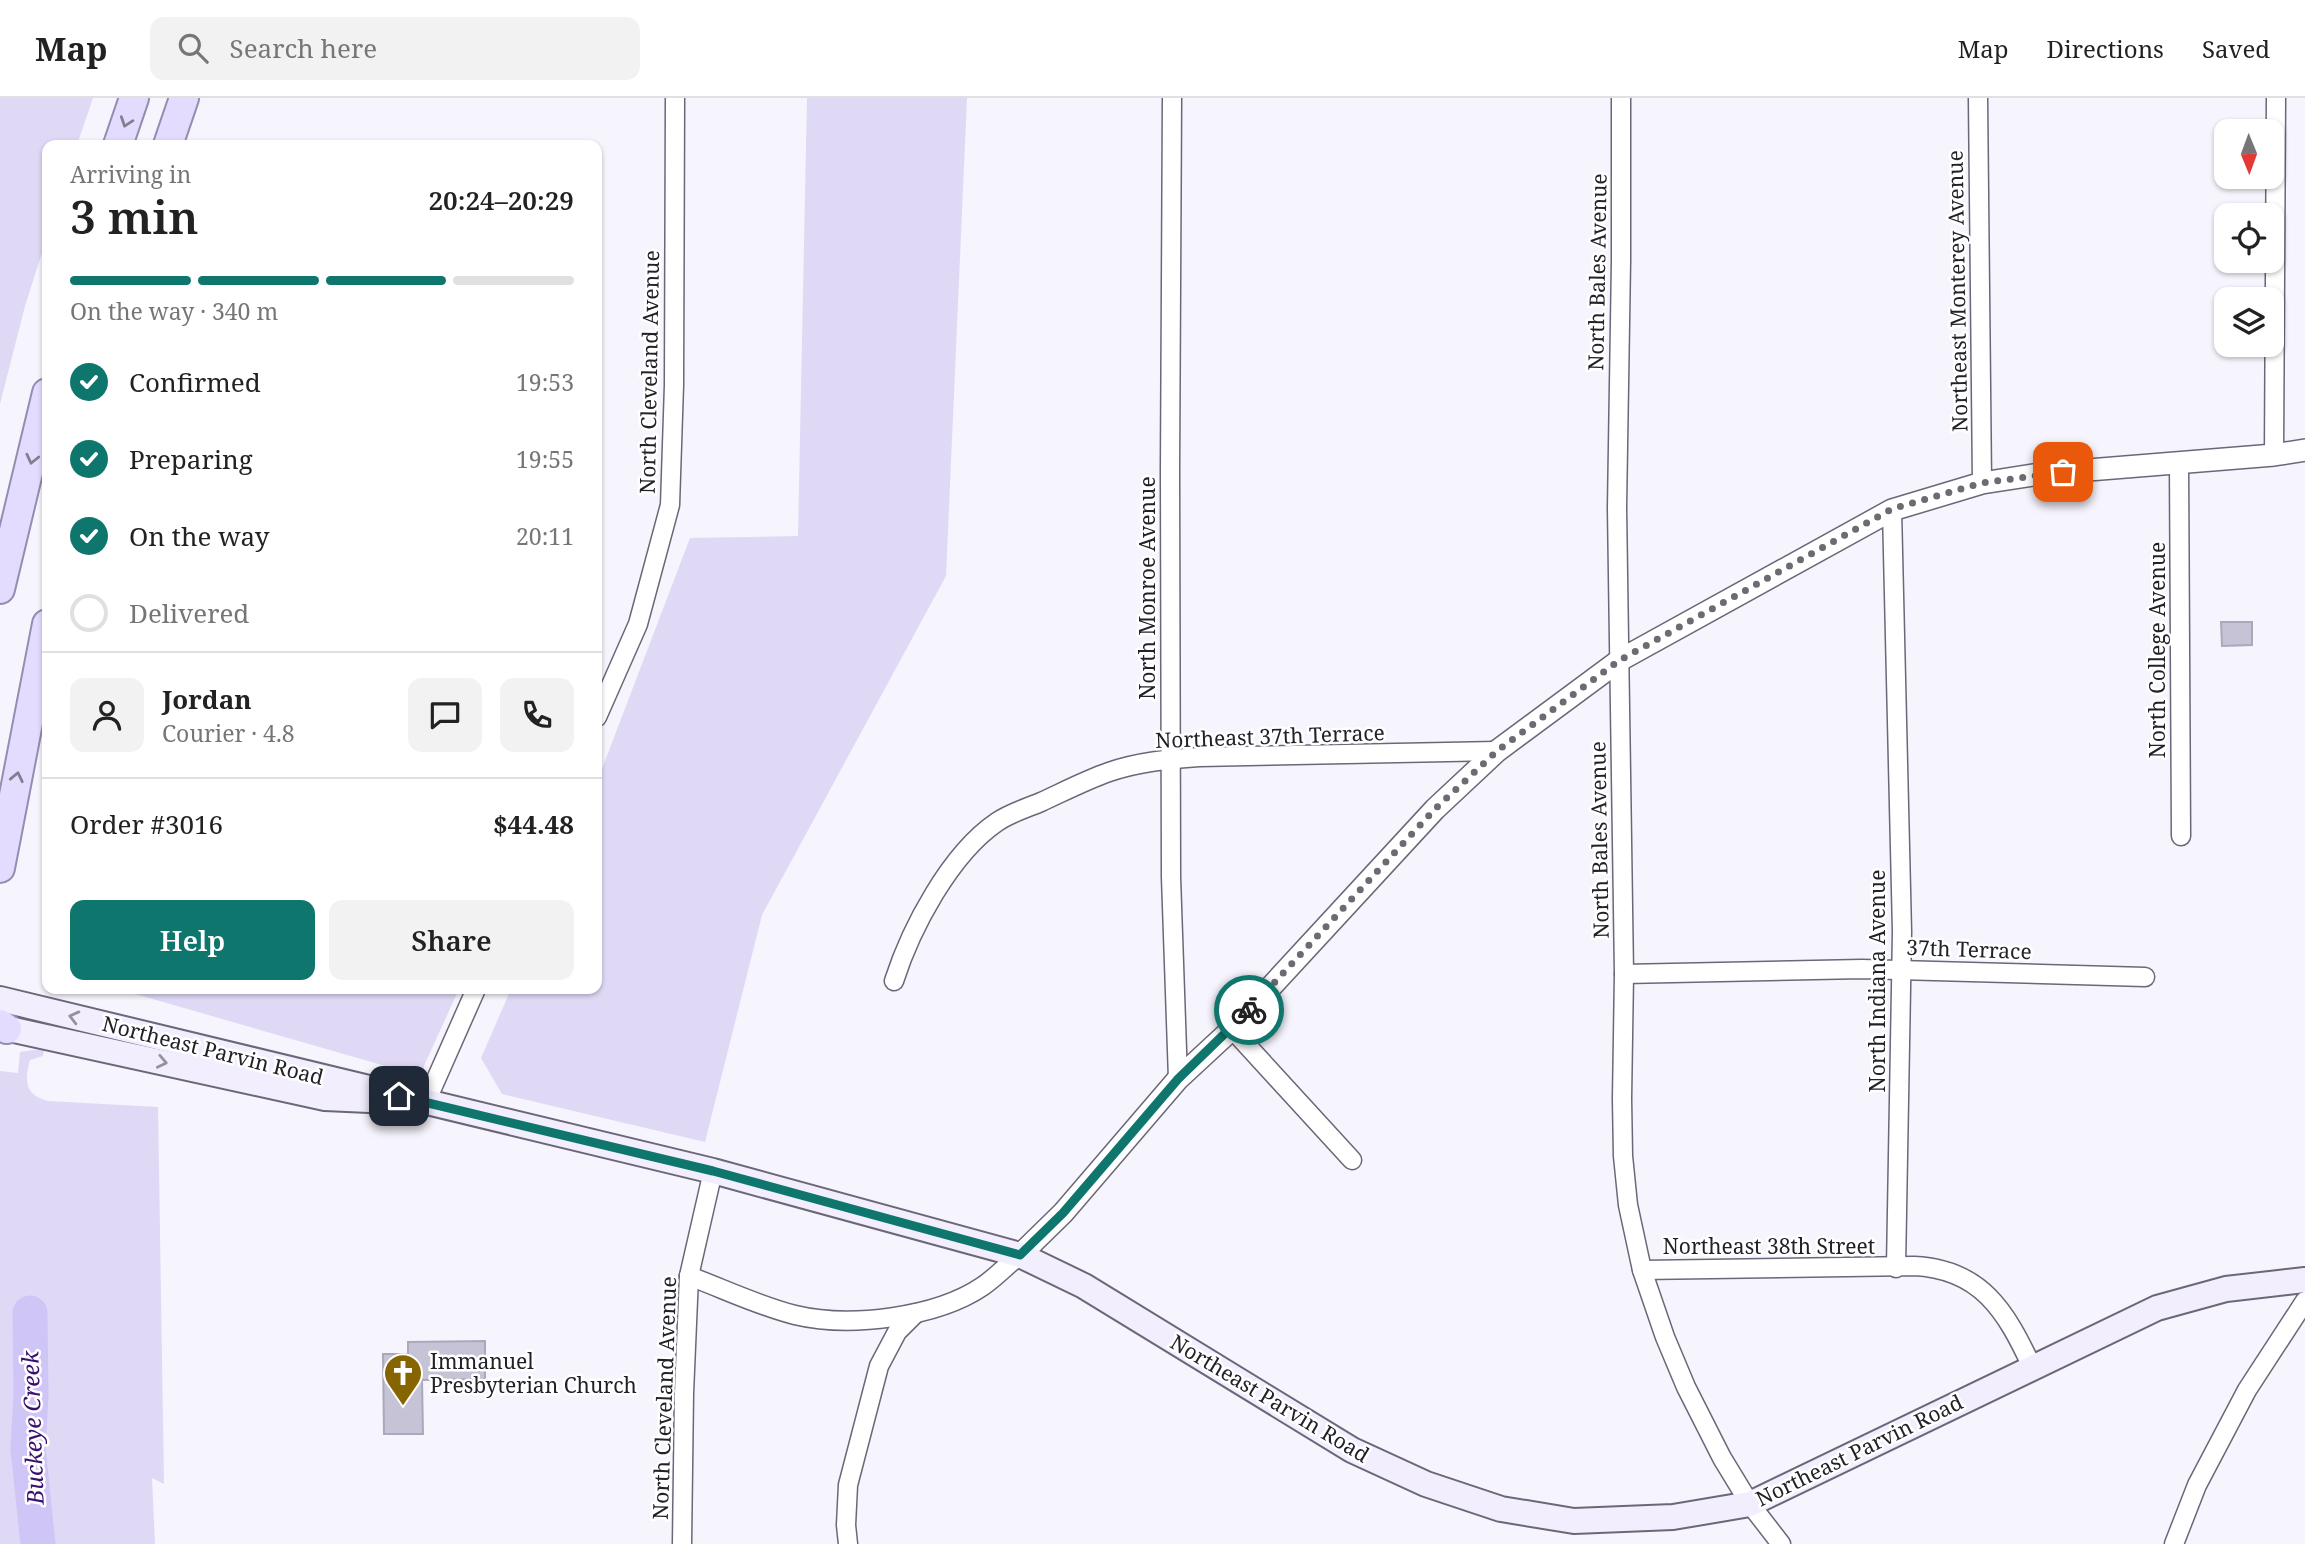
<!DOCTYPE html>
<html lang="en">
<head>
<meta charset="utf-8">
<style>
  :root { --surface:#fff; --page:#f2f2f2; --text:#222; --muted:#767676; --line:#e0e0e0; --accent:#0f766e }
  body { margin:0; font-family:"Noto Serif",serif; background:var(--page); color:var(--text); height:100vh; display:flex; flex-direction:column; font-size:26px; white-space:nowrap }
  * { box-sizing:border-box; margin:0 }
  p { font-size:23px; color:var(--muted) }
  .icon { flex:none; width:38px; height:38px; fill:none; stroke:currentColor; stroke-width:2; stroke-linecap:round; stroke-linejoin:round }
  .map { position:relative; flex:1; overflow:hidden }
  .side { position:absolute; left:42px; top:42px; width:560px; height:854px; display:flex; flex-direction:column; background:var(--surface); border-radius:14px; box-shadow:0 2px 5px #0004 }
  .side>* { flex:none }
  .needle { width:46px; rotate:179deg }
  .controls { position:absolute; left:2214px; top:21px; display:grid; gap:14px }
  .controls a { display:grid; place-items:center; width:70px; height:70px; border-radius:14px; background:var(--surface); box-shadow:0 2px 5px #0004; font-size:35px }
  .pin { position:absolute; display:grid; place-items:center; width:60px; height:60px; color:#fff; margin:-30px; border-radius:14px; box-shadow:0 4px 10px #0006 }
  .courier { position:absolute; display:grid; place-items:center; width:70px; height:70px; margin:-35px; border:5px solid #0f766e; border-radius:50%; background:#fff; color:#222; box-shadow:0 2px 9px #0007 }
  .summary em { font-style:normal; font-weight:600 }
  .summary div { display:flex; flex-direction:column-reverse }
  .summary { display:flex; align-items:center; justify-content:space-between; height:119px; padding:0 28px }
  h1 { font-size:46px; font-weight:600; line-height:52px }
  .bar { display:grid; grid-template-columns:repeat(4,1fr); gap:10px 7px; align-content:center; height:84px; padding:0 28px }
  .bar i { height:9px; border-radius:5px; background:var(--line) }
  .bar .current { background:var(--accent) }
  .bar p { grid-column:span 4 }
  .line { display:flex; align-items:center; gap:18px; padding:0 28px; border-top:2px solid var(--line) }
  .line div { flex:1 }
  .round { display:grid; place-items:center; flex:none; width:74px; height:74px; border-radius:14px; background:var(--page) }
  ol { padding:0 28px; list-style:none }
  li { display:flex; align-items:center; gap:21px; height:77px }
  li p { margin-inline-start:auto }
  li .icon { padding:7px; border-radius:50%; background:var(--accent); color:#fff; stroke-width:4 }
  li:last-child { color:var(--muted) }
  li i { width:38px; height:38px; border:4px solid var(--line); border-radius:50% }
  .cta { display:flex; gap:14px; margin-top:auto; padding:14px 28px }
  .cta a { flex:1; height:80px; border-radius:14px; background:var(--accent); color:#fff; font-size:28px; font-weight:600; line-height:80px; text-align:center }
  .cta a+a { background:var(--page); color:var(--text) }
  header { display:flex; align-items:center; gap:42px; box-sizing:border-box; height:98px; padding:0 35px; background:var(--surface); border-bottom:2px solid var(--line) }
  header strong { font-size:33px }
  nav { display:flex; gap:38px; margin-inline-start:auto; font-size:24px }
  .search { width:490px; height:63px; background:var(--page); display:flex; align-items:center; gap:18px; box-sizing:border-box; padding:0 24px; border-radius:14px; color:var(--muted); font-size:26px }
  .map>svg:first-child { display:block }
  .green { fill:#dfd9f6 }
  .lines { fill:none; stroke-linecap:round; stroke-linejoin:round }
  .river { stroke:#d0c5f7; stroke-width:35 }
  .building { fill:#c7c3d6; stroke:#aca8bb; stroke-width:2 }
  .minor-casing { stroke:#6b6778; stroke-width:21 }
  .tertiary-casing { stroke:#6b6778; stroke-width:24 }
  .secondary-casing { stroke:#6b6778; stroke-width:28 }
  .primary-casing { stroke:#958cb2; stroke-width:32 }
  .minor { stroke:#fff; stroke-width:18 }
  .tertiary { stroke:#fff; stroke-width:21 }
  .secondary { stroke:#f2eefe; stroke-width:24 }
  .primary { stroke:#e4dcfe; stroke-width:28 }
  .oneway { stroke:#847e93 }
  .oneway2 { stroke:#95929e }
  .done { stroke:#6d6b72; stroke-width:7; stroke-dasharray:0 12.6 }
  .route { stroke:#0f766e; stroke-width:9 }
  .labels { text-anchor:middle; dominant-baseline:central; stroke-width:5; stroke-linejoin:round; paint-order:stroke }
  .street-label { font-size:21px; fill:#232128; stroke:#fff }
  .poi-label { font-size:21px; fill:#232128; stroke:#fff; text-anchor:start }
  .water-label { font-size:23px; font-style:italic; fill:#391170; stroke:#fff }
</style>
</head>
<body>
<header>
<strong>Map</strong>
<div class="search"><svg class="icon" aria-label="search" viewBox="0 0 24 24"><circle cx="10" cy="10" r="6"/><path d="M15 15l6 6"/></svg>Search here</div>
<nav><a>Map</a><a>Directions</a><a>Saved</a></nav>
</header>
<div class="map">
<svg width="2305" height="1446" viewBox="0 0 2305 1446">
  <rect width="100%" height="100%" fill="#f6f4fc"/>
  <g class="green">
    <polygon points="0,0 93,0 77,47 47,47 47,139 25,208 0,306"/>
    <polygon points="807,0 967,0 946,478 762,817 705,1044 502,996 481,960 511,891 597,891 597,684 690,440 798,438"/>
    <polygon points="118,891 459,891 423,970 396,971"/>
    <path d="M 33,952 L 44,952 L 43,958 L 30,962 C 24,983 25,997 48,1003 L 158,1009 L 164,1386 L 152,1380 L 155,1446 L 0,1446 L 0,973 L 18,975 L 20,954 Z"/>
  </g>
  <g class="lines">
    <polyline class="river" points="30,1215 31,1297 28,1351 38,1446"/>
  </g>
  <g class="building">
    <polygon points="2221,524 2252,524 2252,547 2222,548"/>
    <polygon points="485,1243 485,1281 422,1282 423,1336 384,1336 383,1256 408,1256 408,1244"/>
  </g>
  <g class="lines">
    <defs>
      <g id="minor">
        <polyline points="1172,0 1170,373 1171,779 1178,981"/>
        <polyline points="1621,0 1621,163 1617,410 1624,876 1622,1001 1623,1058 1628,1107 1642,1172 1665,1239 1686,1289 1722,1360 1750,1406 1781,1446"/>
        <polyline points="1978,0 1982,385"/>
        <polyline points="2274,357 2276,0"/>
        <polyline points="2179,365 2181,738"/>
        <polyline points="1892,412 1902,834 1896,1170"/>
        <polyline points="597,619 638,526 670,407 674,287 675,0"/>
        <polyline points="1624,876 1862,871 2145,879"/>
        <path d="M 894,883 C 911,830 950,756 997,724 C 1010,715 1027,710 1041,704 C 1063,694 1086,682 1109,674 C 1138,664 1169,661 1199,659 L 1497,653"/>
        <polyline points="1232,931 1352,1062"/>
        <polyline points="426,1004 476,891"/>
        <path d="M 1642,1172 L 1914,1168 C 1981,1171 2006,1213 2032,1269"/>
        <path d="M 689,1178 C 724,1191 759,1208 795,1217 C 849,1230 936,1220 983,1188 C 996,1179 1007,1167 1020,1157"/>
        <polyline points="682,1446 684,1295 689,1178 713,1073"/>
        <polyline points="848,1446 846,1427 848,1387 879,1268 897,1234 916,1215"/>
        <polyline points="2174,1446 2197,1387 2247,1292 2305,1203"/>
      </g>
      <polyline id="tertiary" points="1020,1157 1063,1115 1178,981 1232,931 1435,711 1497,653 1620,562 1892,412 1982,385 2039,376 2274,357 2305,352"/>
      <g id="secondary">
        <polyline points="0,901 713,1073 1020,1157 1084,1188 1352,1352 1426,1386 1501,1411 1574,1423 1673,1419 1750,1406 2157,1210 2226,1191 2305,1182"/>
        <polyline points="0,929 325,1000 369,1002"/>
      </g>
      <g id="primary">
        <polyline points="118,47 134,0"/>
        <polyline points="168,47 184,0"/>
        <polyline points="0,491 47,295"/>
        <polyline points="0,770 47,526"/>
        <polyline points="0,926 7,931"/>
      </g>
    </defs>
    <use href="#minor" class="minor-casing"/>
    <use href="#tertiary" class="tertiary-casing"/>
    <use href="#secondary" class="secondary-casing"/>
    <use href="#primary" class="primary-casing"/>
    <use href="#minor" class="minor"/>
    <use href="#tertiary" class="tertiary"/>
    <use href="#secondary" class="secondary"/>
    <use href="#primary" class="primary"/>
  </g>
  <defs><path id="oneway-chevron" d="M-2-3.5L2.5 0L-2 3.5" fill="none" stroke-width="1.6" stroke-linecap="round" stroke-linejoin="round" transform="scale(1.75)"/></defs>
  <g class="oneway">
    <use href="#oneway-chevron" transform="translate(126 24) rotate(109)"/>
    <use href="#oneway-chevron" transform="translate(32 361) rotate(103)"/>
    <use href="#oneway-chevron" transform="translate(17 679) rotate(-78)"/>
  </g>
  <g class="oneway2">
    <use href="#oneway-chevron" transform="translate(74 919) rotate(-166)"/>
    <use href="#oneway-chevron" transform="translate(162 964) rotate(12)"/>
  </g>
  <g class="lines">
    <polyline class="done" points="1249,912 1435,711 1497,653 1620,562 1892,411 1982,385 2063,374"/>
    <polyline class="route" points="399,998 713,1073 1020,1157 1063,1115 1178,981 1249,912"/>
  </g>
  <defs>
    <symbol id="church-pin" viewBox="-11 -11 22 30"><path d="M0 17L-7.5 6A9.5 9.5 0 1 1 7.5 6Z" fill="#866400" stroke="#fff"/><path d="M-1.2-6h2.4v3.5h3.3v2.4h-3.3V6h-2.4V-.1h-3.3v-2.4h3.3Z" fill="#fff"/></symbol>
  </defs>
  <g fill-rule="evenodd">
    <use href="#church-pin" x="381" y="1253" width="44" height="60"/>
  </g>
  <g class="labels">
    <g class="street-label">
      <text transform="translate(1597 174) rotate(-89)">North Bales Avenue</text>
      <text transform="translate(1957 193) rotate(-91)">Northeast Monterey Avenue</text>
      <text transform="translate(649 274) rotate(-89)">North Cleveland Avenue</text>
      <text transform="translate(1147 490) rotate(-90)">North Monroe Avenue</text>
      <text transform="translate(2157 552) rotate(-90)">North College Avenue</text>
      <text transform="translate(1270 638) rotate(-2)">Northeast 37th Terrace</text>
      <text transform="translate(1599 742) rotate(-91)">North Bales Avenue</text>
      <text transform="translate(1969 851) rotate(2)">37th Terrace</text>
      <text transform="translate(1877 883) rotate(-90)">North Indiana Avenue</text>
      <text transform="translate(213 952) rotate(14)">Northeast Parvin Road</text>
      <text x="1769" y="1148">Northeast 38th Street</text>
      <text transform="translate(664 1300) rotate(-88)">North Cleveland Avenue</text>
      <text transform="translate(1270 1300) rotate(31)">Northeast Parvin Road</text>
      <text transform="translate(1859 1352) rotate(-26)">Northeast Parvin Road</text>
    </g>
    <g class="poi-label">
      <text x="430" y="1263">Immanuel<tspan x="430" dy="24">Presbyterian Church</tspan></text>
    </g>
    <g class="water-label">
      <text transform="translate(32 1330) rotate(-92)">Buckeye Creek</text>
    </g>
  </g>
</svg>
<div class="controls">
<a><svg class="needle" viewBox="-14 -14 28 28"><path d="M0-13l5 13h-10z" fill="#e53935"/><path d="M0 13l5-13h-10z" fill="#767676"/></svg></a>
<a><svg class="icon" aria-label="locate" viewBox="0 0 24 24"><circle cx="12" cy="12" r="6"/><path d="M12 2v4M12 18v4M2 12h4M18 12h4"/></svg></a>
<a><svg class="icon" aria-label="layers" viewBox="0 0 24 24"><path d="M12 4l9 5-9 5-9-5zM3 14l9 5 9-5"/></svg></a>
</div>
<div class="pin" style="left:2063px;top:374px;background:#ea580c"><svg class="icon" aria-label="bag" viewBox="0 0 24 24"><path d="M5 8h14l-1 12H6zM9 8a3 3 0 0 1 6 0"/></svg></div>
<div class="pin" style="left:399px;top:998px;background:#1f2937"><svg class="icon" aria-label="home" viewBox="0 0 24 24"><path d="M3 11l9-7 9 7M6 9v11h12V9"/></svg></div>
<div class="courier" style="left:1249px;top:912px"><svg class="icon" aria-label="bike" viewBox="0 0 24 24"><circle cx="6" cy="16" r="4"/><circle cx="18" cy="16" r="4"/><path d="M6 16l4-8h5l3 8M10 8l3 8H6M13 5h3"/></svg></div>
<section class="side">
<div class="summary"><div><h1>3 min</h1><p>Arriving in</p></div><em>20:24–20:29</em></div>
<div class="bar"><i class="current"></i><i class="current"></i><i class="current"></i><i></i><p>On the way · 340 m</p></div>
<ol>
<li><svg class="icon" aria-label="check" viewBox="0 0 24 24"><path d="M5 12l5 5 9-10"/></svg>Confirmed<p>19:53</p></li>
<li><svg class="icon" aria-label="check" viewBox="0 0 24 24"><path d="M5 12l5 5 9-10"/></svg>Preparing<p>19:55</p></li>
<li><svg class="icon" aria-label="check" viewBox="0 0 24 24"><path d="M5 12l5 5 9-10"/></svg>On the way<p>20:11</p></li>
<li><i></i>Delivered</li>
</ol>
<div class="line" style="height:126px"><a class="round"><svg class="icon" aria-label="person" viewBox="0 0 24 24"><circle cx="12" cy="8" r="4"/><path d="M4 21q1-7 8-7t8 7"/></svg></a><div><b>Jordan</b><p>Courier · 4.8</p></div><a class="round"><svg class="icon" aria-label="chat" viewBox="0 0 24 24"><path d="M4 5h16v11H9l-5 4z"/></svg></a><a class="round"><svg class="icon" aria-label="phone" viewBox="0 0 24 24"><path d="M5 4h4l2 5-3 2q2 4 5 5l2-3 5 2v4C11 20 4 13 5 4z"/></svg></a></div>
<div class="line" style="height:91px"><div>Order #3016</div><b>$44.48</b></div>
<div class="cta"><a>Help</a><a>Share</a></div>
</section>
</div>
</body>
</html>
